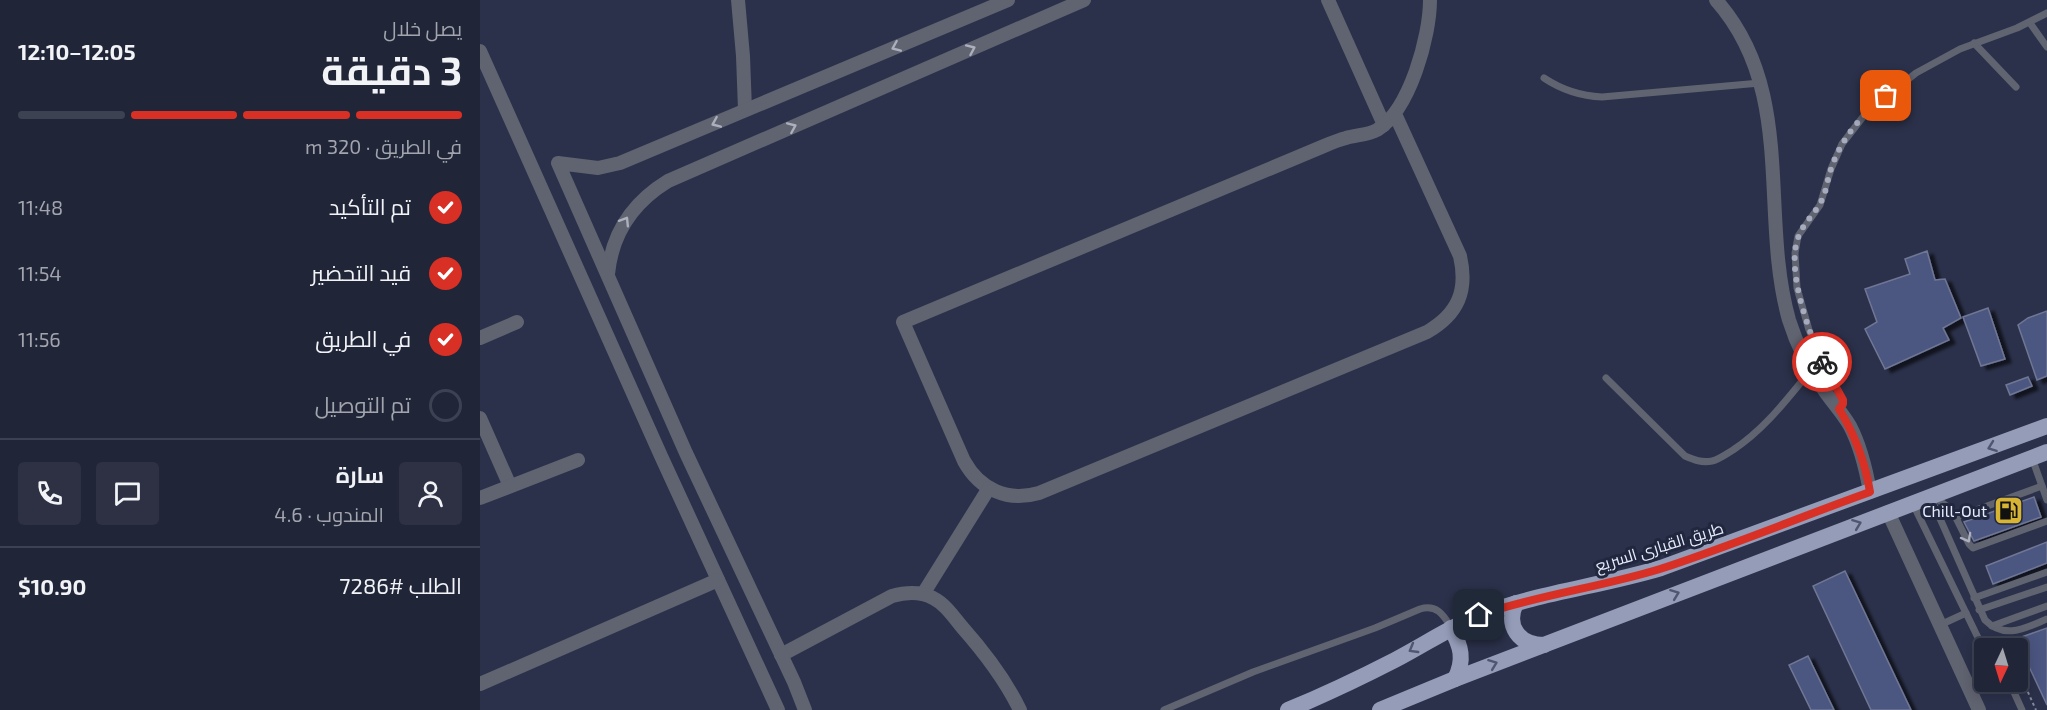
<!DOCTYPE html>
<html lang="ar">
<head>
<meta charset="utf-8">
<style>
  :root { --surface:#202538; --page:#2d3143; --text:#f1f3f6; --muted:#a2a5ae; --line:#3d4253; --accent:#d93025 }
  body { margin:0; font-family:"Exo 2",Cairo,sans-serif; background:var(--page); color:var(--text); direction:rtl; height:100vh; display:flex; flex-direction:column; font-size:22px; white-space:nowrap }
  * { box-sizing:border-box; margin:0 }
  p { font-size:20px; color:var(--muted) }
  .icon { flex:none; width:33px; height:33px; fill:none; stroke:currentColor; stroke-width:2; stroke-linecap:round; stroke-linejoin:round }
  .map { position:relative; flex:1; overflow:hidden; direction:ltr }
  .sheet { display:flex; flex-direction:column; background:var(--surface); width:480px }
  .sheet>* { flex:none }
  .needle { width:39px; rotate:184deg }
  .buttons { position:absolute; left:1494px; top:638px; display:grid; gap:12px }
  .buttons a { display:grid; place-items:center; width:54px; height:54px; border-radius:6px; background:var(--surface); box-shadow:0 3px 15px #0003,0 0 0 2px var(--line); font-size:30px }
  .pin { position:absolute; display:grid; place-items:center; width:51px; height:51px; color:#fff; margin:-26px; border-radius:12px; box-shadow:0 3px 9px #0006 }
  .courier { position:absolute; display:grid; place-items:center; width:60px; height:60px; margin:-30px; border:4px solid #d93025; border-radius:50%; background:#fff; color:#222; box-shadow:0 2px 8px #0007 }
  .overview em { font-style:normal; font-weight:700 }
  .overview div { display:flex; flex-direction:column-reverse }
  .overview { display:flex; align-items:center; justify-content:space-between; height:102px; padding:0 18px }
  h1 { font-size:39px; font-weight:700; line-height:45px }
  .bar { display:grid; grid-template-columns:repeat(4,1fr); gap:9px 6px; align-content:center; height:72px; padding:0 18px }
  .bar i { height:8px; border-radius:4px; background:var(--line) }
  .bar .on { background:var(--accent) }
  .bar p { grid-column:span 4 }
  .line { display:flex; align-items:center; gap:15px; padding:0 18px; border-top:2px solid var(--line) }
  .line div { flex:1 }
  .round { display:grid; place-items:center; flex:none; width:63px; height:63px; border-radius:6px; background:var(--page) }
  ol { padding:0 18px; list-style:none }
  li { display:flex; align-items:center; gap:18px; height:66px }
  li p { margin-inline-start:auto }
  li .icon { padding:6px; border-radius:50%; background:var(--accent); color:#fff; stroke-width:4 }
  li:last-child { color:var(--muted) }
  li i { width:33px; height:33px; border:3px solid var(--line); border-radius:50% }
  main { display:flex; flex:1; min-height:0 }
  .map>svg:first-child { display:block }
  .building { fill:#4c5781; stroke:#6f7794; stroke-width:1.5; filter:url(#shadow) }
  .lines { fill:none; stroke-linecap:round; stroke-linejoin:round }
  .path { stroke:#83889d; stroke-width:2; stroke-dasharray:3 3; stroke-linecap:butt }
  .service { stroke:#606370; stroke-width:7 }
  .minor { stroke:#606370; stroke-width:14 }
  .trunk { stroke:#949cb8; stroke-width:16 }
  .oneway { stroke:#abafbe }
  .oneway2 { stroke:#4f566f }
  .done { stroke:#a6abbe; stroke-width:6; stroke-dasharray:0 10.8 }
  .route { stroke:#d93025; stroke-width:8 }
  .labels { text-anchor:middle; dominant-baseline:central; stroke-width:6; stroke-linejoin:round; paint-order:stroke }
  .poi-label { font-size:16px; fill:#e8edfd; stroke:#21273f; text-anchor:end }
  .street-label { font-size:16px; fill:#e8edfd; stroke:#21273f }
</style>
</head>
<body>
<main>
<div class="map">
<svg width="1567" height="710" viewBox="0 0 1567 710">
  <defs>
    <filter id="shadow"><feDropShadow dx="6" dy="3.5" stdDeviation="1.5" flood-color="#0009"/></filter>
  </defs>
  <rect width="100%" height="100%" fill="#2b314a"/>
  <g class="building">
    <polygon points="1447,251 1455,280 1465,279 1481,318 1463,328 1469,340 1405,369 1385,329 1397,322 1385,289 1430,274 1425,259"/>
    <polygon points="1508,308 1525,359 1501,366 1483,317"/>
    <polygon points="1567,311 1567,376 1557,380 1538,325 1548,318"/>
    <polygon points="1548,377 1552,386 1530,395 1526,385"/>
    <polygon points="1554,497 1561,517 1494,541 1484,522"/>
    <polygon points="1567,542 1567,563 1513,584 1506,566"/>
    <polygon points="1365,571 1431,710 1391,710 1333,586"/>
    <polygon points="1567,628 1567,705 1536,639"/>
    <polygon points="1328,656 1354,710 1331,710 1309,665"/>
  </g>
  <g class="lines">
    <polyline class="path" points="1538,670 1556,710"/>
    <g class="service">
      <polyline points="1550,23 1567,47"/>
      <polyline points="1494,43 1536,87"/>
      <path d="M 1064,78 C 1082,90 1100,96 1122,97 L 1280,83"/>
      <path d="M 1126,378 L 1205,456 C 1214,460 1222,463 1232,461 C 1240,459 1246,454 1253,450 C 1285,429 1307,399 1331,370"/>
      <polyline points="1359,409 1363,400 1345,368 1329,330 1317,288 1315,253 1318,236 1340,205 1351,169 1362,144 1386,113 1436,73 1480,49 1537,28 1567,13"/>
      <polyline points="1552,458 1567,500"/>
      <path d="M 1450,496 L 1505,620 C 1525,640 1545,628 1567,619"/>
      <polyline points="1456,498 1472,510 1489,544 1493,548 1567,521"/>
      <polyline points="1433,504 1504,650"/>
      <polyline points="1477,517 1562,486"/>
      <polyline points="1494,598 1567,572"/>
      <polyline points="1499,610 1567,587"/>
      <polyline points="1460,625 1486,613"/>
      <polyline points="1512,626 1567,606"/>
      <polyline points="1529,681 1542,710"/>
      <path d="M 684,710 L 773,672 L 895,628 L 940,609 C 956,604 963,614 971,627"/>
    </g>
    <g class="minor">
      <polyline points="258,0 263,56 265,110"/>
      <polyline points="848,0 904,125"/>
      <path d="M 1236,0 C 1317,91 1279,214 1309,320 C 1317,346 1330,371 1346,393 C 1354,404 1363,414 1370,426 C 1381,447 1386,469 1390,492"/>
      <polyline points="0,51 181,456 298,710"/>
      <path d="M 915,114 L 980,256 C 988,291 978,314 947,332 L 559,493 C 528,502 500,490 484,461 L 423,322 L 844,146 C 851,143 858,140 866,138 C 876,135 888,135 897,130 C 930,110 950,36 950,0"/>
      <path d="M 128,274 C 132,233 152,203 188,181 L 604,0"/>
      <polyline points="0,338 37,322"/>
      <polyline points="0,418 30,486"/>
      <polyline points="0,498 98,460"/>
      <polyline points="1408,512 1499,710"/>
      <polyline points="443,594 509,488"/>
      <path d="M 301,655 L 412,596 C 426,592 440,591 453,598 C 465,604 473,616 482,627 C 505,653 525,679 540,710"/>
      <polyline points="0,684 238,580"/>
      <polyline points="325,710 314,682 206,453 78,163 118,168 140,163 528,0"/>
    </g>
    <g class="trunk">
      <path d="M 1036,603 C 1025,626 1039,645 1064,645"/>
      <path d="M 971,628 C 981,646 985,660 975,679"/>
      <path d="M 808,710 C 844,695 880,678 915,660 C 944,645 970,627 1000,615 C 1058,593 1121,586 1181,568 L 1567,426"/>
      <polyline points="900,710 975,679 1567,452"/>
    </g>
  </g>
  <defs><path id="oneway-chevron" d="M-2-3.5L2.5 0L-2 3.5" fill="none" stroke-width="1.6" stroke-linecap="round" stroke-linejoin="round" transform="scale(1.5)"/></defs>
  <g class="oneway">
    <use href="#oneway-chevron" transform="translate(416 47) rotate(157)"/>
    <use href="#oneway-chevron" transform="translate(491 49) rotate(-24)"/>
    <use href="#oneway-chevron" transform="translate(236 123) rotate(157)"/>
    <use href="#oneway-chevron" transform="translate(312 127) rotate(-23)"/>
    <use href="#oneway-chevron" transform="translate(145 221) rotate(-58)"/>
    <use href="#oneway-chevron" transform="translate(1487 538) rotate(61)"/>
  </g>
  <g class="oneway2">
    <use href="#oneway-chevron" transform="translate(1512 447) rotate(160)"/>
    <use href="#oneway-chevron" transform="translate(1377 524) rotate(-21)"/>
    <use href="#oneway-chevron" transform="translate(1195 594) rotate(-21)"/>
    <use href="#oneway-chevron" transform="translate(933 649) rotate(150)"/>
    <use href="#oneway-chevron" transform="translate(1013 664) rotate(-21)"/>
  </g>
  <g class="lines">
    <path class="done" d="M 1342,362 C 1329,332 1306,270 1318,238 C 1323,222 1338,212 1344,195 C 1347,187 1348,177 1351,169 C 1361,139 1381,115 1406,96"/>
    <path class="route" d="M 999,615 C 1059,595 1121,587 1180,569 C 1251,546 1320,517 1390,492 C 1385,461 1375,435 1359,409 L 1363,404 L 1363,400 L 1342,362"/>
  </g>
  <defs>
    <symbol id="fuel-square" viewBox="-11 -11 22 22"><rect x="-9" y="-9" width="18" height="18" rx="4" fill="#d7b434" stroke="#21273f"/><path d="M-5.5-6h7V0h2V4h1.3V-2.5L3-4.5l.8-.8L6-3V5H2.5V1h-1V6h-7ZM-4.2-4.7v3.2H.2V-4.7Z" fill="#111"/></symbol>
  </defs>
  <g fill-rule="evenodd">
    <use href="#fuel-square" x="1512" y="494" width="33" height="33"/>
  </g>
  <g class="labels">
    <g class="poi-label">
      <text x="1507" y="510">Chill-Out</text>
    </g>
    <g class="street-label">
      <text transform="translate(1179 546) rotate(-17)">طريق القبارى السريع</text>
    </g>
  </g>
</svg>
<div class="buttons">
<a><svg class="needle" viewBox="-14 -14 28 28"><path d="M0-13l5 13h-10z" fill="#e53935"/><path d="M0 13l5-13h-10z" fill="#a2a5ae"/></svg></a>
</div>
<div class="pin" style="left:1406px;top:96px;background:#ea580c"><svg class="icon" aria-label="bag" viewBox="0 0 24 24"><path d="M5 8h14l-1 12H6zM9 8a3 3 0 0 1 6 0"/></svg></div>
<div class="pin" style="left:999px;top:615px;background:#1f2937"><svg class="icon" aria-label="home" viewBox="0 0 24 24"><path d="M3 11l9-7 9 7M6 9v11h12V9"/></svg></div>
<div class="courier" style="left:1342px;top:362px"><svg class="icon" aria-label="bike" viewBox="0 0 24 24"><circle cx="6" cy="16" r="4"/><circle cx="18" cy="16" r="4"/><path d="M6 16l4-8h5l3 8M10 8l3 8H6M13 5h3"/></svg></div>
</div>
<section class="sheet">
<div class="overview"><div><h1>3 دقيقة</h1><p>يصل خلال</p></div><em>12:05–12:10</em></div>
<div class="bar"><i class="on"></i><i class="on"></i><i class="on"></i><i></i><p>في الطريق · 320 m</p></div>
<ol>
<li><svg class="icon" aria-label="check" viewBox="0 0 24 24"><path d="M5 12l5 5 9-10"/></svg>تم التأكيد<p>11:48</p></li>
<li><svg class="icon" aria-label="check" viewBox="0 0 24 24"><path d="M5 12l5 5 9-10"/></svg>قيد التحضير<p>11:54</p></li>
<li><svg class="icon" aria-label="check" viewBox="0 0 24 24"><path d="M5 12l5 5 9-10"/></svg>في الطريق<p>11:56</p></li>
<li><i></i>تم التوصيل</li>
</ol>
<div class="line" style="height:108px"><a class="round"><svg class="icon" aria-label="person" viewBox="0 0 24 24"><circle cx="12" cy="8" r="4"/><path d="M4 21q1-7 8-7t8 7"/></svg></a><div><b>سارة</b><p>المندوب · 4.6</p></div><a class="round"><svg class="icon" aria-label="chat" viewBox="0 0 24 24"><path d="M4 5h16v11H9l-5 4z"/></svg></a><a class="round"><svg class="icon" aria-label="phone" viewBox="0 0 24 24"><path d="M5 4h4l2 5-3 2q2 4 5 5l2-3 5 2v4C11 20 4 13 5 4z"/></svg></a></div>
<div class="line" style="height:78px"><div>الطلب #7286</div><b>$10.90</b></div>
</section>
</main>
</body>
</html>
